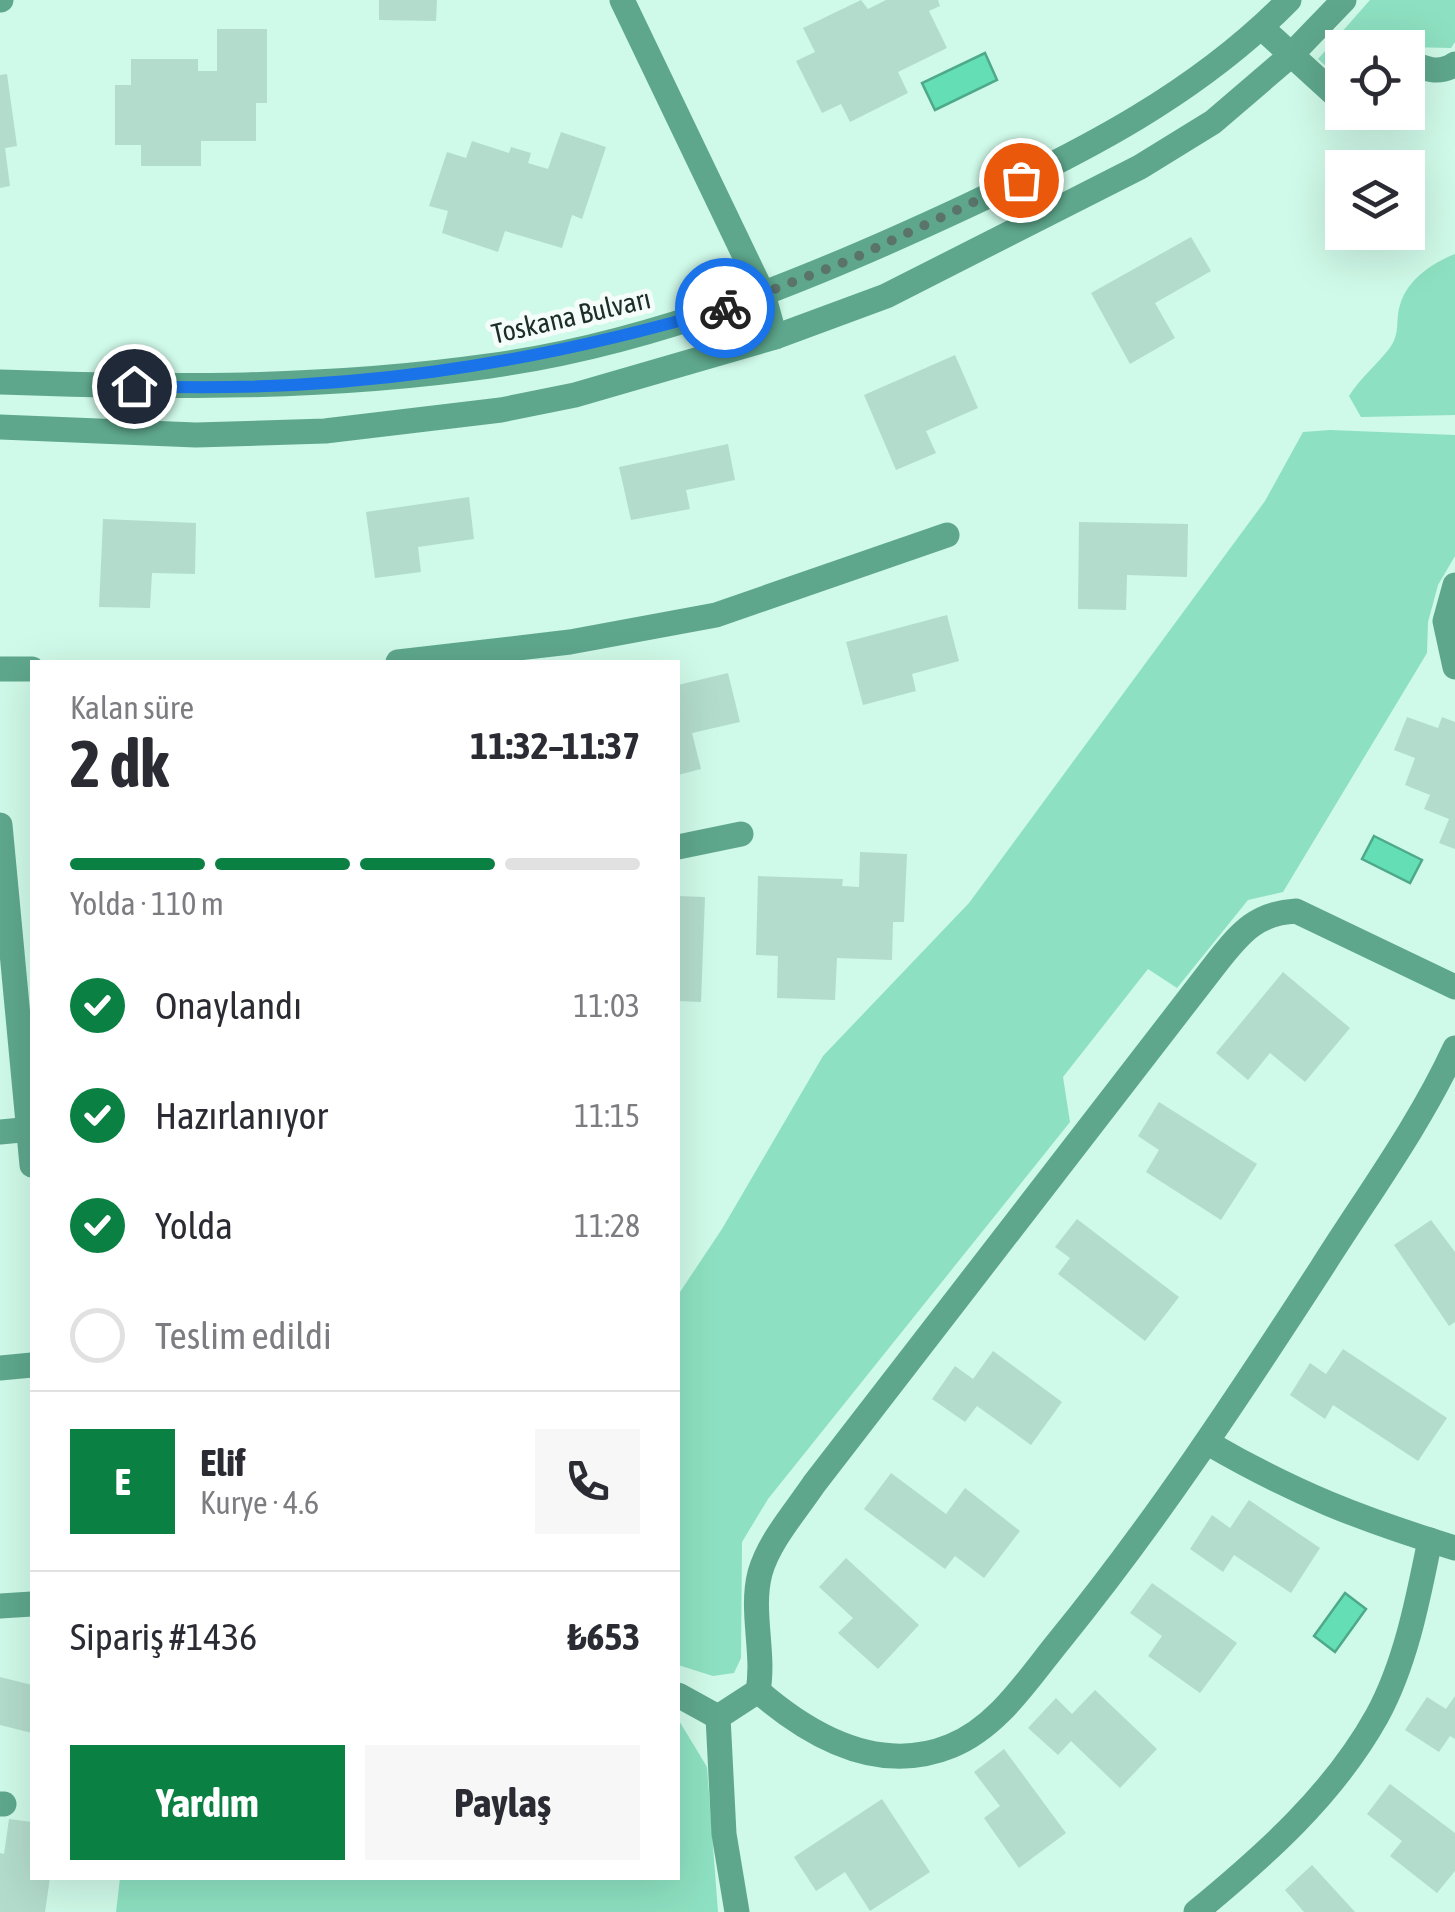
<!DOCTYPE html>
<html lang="tr">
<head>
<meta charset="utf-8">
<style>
  :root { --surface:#fff; --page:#f7f7f7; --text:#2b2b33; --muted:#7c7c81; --line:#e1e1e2; --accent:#0b8043 }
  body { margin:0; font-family:"Asap Condensed",sans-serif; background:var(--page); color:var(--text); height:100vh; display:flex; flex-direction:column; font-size:38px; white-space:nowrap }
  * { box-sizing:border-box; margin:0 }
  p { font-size:32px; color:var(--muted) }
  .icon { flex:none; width:55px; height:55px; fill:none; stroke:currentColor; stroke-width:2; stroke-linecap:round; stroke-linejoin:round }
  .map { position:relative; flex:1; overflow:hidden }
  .sheet { position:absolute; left:30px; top:660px; width:650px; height:1220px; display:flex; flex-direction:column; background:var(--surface); border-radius:0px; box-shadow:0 10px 40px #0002 }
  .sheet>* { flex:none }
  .controls { position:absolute; left:1325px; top:30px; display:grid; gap:20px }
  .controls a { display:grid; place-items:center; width:100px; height:100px; border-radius:0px; background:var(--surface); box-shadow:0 10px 40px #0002; font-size:50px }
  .pin { position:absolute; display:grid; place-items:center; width:85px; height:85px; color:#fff; margin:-42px; border:5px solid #fff; border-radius:50%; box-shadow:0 2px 10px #0007 }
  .courier { position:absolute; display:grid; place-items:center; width:100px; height:100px; margin:-50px; border:8px solid #1a73e8; border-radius:50%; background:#fff; color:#222; box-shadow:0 2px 12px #0007 }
  .headline em { font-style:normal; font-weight:700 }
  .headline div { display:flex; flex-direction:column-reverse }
  .headline { display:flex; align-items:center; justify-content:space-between; height:170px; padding:0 40px }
  h1 { font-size:65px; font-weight:700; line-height:75px }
  .bar { display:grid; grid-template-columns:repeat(4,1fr); gap:15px 10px; align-content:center; height:120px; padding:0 40px }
  .bar i { height:12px; border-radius:8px; background:var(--line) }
  .bar .on { background:var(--accent) }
  .bar p { grid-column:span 4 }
  .line { display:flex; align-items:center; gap:25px; padding:0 40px; border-top:2px solid var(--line) }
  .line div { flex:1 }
  .round { display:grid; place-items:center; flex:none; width:105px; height:105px; border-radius:0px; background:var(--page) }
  ol { padding:0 40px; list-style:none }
  li { display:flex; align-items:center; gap:30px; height:110px }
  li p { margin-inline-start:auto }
  li .icon { padding:10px; border-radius:50%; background:var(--accent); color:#fff; stroke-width:4 }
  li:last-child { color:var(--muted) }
  li i { width:55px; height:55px; border:5px solid var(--line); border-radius:50% }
  .action { display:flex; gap:20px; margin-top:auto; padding:20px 40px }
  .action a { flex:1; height:115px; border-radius:0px; background:var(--accent); color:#fff; font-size:40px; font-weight:700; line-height:115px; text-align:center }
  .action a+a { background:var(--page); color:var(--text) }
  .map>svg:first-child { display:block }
  .green { fill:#8de0c1 }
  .water { fill:#63deb5; stroke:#4ea98a; stroke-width:2.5 }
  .building { fill:#b3dccc }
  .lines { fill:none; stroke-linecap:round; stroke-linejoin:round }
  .minor { stroke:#5ea78d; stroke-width:25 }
  .done { stroke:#5b746b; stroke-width:10; stroke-dasharray:0 18 }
  .route { stroke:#1a73e8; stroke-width:12 }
  .labels { text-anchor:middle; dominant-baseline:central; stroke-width:10; stroke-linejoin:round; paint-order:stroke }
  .street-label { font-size:28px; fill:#1d2d27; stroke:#f5fdfa }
</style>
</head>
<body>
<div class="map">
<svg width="1455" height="1912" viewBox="0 0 1455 1912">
  <rect width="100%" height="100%" fill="#cff9e8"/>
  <g class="green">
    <polygon points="1370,0 1455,0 1455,42 1451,48 1406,47 1399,33 1392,31 1387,47 1342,48 1341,80 1318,59"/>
    <path d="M 1455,254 L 1455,415 L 1361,417 L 1349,396 C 1361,377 1376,366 1389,349 C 1401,334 1395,321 1400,305 C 1407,280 1432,263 1455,254 Z"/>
    <polygon points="1330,430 1455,435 1455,556 1438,585 1428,622 1427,653 1283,892 1248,900 1177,988 1148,969 1063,1077 1070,1122 768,1499 742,1542 741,1658 734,1673 713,1676 678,1665 678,1295 722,1229 823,1056 969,903 1265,501 1303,432"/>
    <polygon points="678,1719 707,1767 718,1912 116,1912 120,1878 678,1878"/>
  </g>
  <g class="water">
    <polygon points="985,53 997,80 935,110 922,83"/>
    <polygon points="1374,836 1422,860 1410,883 1362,859"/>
    <polygon points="1345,1593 1366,1609 1335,1652 1314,1636"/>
  </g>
  <g class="building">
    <polygon points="379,0 437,0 436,21 379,20"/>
    <polygon points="861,0 868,9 886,0 938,0 940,6 929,11 947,48 898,72 908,93 850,122 841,104 822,113 796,61 815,52 803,28"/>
    <polygon points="217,29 267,29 267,103 256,103 256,141 201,141 201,166 141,166 141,145 115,145 115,85 131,85 131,59 198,59 198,71 217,71"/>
    <polygon points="7,74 17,146 5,148 10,186 0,188 0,75"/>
    <polygon points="561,132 606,147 582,219 572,215 562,248 505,231 498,252 442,233 448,211 429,206 447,152 466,158 472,141 509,153 511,147 531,153 528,163 548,169"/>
    <polygon points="1191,237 1211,271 1155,303 1175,338 1130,364 1091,293"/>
    <polygon points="955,355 978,408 926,431 936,453 896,470 864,395"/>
    <polygon points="728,444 735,480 686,490 690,509 631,520 619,467"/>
    <polygon points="469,497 474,539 418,547 421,572 375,578 366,512"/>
    <polygon points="103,519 196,523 195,574 152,573 150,608 99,607"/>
    <polygon points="1079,522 1188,524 1187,577 1127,575 1126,610 1078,609"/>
    <polygon points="947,615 959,661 912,674 916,691 863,705 846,642"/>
    <polygon points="728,673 740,722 692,733 701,769 678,775 678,685"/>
    <polygon points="1407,717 1438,728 1442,717 1455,722 1455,849 1439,843 1449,819 1424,809 1430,795 1405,785 1415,758 1394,750"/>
    <polygon points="860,852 907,854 904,922 893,922 892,960 837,958 835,1000 777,998 778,956 756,955 758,876 843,879 842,886 859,887"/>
    <polygon points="678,896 705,897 701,1002 678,1001"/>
    <polygon points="1283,972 1350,1028 1305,1082 1270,1053 1248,1080 1216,1053"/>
    <polygon points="1159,1102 1257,1164 1221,1220 1146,1172 1159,1150 1138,1136"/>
    <polygon points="1077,1219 1179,1297 1145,1341 1058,1274 1070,1258 1055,1247"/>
    <polygon points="1431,1220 1455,1252 1455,1322 1449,1326 1394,1245"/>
    <polygon points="1343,1349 1447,1418 1418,1461 1333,1405 1325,1419 1290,1395 1310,1363 1326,1374"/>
    <polygon points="993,1351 1062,1402 1031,1445 977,1406 965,1422 932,1399 955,1366 973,1379"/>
    <polygon points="891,1473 946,1514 965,1488 1020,1531 984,1578 955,1556 945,1569 864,1509"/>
    <polygon points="1249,1500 1320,1548 1291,1593 1234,1555 1223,1572 1190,1549 1212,1515 1230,1528"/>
    <polygon points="846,1558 919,1625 878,1669 838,1633 853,1618 819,1587"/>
    <polygon points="1152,1583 1237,1643 1200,1693 1148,1656 1162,1636 1130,1613"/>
    <polygon points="0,1677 32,1685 32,1733 0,1725"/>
    <polygon points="1095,1690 1157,1749 1120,1788 1071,1741 1058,1755 1028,1728 1056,1698 1072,1714"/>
    <polygon points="1455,1696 1455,1739 1450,1736 1439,1752 1405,1730 1427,1697 1446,1709"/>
    <polygon points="1004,1749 1066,1833 1019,1868 984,1818 1000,1806 974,1772"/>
    <polygon points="1390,1784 1455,1833 1455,1871 1437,1893 1390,1856 1402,1841 1367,1814"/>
    <polygon points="882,1799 930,1872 870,1911 845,1872 816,1891 794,1857"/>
    <polygon points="9,1819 32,1822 32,1878 50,1878 45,1912 0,1912 0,1853 4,1854"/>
    <polygon points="1312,1865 1355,1912 1304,1912 1285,1890"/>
  </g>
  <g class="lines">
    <g class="minor">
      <polyline points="0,0 1,0"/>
      <polyline points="622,0 763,294 775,337"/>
      <polyline points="1262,28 1342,101"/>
      <path d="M 1408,61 C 1424,69 1439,75 1455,64"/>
      <path d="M 0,382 C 164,388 326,389 489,366 C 657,343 815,277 967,206 C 1084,151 1198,93 1289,0"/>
      <polyline points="0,427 196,435 325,431 501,410 575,395 775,337 886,296 1140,167 1213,122 1290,56 1344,0"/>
      <polyline points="1455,585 1445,621 1455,667"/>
      <polyline points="398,662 570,642 716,615 947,535"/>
      <polyline points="0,669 32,669"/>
      <polyline points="0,825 32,1165"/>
      <polyline points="678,847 741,834"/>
      <polyline points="0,1132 32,1129"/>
      <polyline points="0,1368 32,1365"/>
      <path d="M 1208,1443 C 1294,1493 1360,1519 1455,1548"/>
      <polyline points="0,1606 32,1604"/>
      <path d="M 758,1691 C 811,1737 880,1775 951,1746 C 998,1727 1028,1679 1059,1641 C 1155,1523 1238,1397 1321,1269 C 1367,1196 1419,1126 1455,1048"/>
      <polyline points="678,1695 718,1717"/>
      <polyline points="0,1804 4,1804"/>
      <path d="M 737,1912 L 724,1834 L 718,1717 L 758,1691 C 765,1653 750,1611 760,1573 C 769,1541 796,1511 814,1484 L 1218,961 C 1241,932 1257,913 1296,911 L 1455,987"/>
      <path d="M 1196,1912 C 1265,1855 1333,1795 1377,1716 C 1406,1663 1418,1599 1430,1540"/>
    </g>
  </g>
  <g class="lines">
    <polyline class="done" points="725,308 850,260 1021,180"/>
    <path class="route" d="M 134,386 C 342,394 526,366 725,308"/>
  </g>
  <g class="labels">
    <g class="street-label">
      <text transform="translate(571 316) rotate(-13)">Toskana Bulvarı</text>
    </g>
  </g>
</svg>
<div class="controls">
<a><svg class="icon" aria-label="locate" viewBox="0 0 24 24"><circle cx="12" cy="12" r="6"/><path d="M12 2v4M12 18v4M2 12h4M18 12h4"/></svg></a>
<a><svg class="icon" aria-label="layers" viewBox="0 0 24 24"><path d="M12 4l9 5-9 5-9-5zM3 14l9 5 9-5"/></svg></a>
</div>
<div class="pin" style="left:1021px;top:180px;background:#ea580c"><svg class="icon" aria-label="bag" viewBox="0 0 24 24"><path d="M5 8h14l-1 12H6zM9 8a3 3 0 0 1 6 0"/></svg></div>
<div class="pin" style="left:134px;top:386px;background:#1f2937"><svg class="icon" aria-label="home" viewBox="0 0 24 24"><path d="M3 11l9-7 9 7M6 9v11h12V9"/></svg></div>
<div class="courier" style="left:725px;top:308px"><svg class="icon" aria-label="bike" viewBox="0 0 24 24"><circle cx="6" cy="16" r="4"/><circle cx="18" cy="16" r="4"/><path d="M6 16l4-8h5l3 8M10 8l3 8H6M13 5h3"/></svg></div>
<section class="sheet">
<div class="headline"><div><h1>2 dk</h1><p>Kalan süre</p></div><em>11:32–11:37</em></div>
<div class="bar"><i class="on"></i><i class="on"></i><i class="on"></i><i></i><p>Yolda · 110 m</p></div>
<ol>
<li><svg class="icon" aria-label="check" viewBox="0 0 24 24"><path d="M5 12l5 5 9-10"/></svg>Onaylandı<p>11:03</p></li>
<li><svg class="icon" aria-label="check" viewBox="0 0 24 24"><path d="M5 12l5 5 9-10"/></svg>Hazırlanıyor<p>11:15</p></li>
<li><svg class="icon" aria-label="check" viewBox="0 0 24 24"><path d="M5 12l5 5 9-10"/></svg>Yolda<p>11:28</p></li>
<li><i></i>Teslim edildi</li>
</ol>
<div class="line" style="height:180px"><b class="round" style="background:var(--accent);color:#fff">E</b><div><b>Elif</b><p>Kurye · 4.6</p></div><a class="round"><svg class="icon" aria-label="phone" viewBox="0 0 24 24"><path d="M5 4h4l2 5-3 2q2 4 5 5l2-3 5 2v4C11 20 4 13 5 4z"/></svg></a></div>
<div class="line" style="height:130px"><div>Sipariş #1436</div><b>₺653</b></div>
<div class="action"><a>Yardım</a><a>Paylaş</a></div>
</section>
</div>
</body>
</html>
